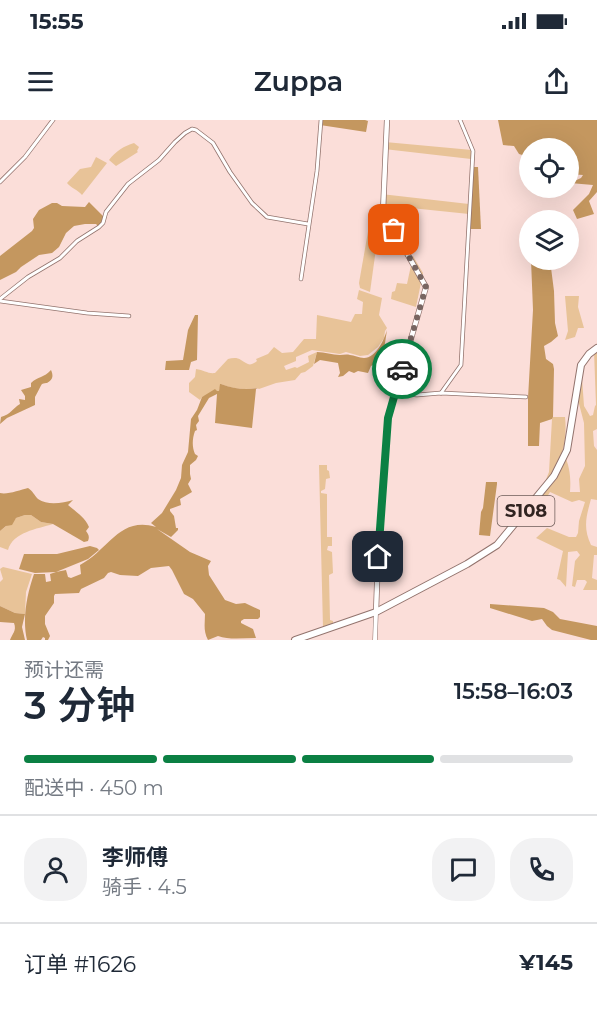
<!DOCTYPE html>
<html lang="zh">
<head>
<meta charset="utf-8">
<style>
  :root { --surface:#fff; --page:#f2f2f3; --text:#1f2937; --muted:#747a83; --line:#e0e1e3; --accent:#0b8043 }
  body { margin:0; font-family:Montserrat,"Noto Sans SC",sans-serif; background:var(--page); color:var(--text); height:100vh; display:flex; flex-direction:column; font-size:22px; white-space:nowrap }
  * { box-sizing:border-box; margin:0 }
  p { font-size:20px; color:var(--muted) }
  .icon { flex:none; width:33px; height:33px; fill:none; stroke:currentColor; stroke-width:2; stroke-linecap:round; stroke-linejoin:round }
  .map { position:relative; height:520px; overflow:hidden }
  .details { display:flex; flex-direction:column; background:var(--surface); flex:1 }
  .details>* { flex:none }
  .tools { position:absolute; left:519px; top:18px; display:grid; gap:12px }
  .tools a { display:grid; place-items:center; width:60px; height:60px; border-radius:50%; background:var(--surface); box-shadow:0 6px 24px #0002; font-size:30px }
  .pin { position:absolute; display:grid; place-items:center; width:51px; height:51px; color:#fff; margin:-26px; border-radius:12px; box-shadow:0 3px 9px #0006 }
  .courier { position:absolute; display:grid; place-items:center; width:60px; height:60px; margin:-30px; border:4px solid #0b8043; border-radius:50%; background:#fff; color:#222; box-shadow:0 2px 8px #0007 }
  .headline em { font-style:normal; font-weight:600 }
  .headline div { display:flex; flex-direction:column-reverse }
  .headline { display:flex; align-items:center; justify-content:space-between; height:102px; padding:0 24px }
  h1 { font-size:39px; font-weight:600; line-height:45px }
  .bar { display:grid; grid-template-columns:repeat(4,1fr); gap:9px 6px; align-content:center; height:72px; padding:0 24px }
  .bar i { height:8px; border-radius:4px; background:var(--line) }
  .bar .current { background:var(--accent) }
  .bar p { grid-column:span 4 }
  .line { display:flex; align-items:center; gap:15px; padding:0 24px; border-top:2px solid var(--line) }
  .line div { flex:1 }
  .round { display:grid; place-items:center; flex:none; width:63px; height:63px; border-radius:24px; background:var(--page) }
  .status { display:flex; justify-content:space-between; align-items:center; height:42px; padding:0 30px; background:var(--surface); direction:ltr }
  .status svg { height:16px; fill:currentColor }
  header { display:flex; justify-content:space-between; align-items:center; height:78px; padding:0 24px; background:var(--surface); font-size:27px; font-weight:600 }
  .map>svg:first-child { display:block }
  .green { fill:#e8c398 }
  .forest { fill:#c4975f }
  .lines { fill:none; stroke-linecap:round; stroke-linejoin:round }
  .minor-casing { stroke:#92736d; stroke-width:4.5 }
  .tertiary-casing { stroke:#92736d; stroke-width:5 }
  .secondary-casing { stroke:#92736d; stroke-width:6 }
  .primary-casing { stroke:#92736d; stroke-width:8 }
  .minor { stroke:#fff; stroke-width:3 }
  .tertiary { stroke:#fff; stroke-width:4 }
  .secondary { stroke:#fff; stroke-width:4.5 }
  .primary { stroke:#fff; stroke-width:6 }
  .done { stroke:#786561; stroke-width:6; stroke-dasharray:0 10.8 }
  .route { stroke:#0b8043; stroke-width:8 }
  .labels { text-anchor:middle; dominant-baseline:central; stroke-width:5; stroke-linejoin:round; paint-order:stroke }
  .shield { fill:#fbded9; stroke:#6e5c58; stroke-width:1.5 }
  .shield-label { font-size:18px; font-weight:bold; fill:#312421 }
</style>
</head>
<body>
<div class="status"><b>15:55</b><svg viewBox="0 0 49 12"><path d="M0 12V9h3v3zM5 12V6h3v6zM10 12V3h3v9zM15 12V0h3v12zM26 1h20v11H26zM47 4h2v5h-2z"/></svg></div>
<header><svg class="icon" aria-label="menu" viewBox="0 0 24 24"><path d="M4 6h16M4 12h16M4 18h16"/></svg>Zuppa<svg class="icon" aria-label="share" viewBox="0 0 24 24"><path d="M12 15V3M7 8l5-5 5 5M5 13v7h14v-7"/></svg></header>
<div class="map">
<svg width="597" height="520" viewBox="0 0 597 520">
  <rect width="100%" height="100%" fill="#fbded9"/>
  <g class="green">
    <polygon points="385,22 472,30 471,39 384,29"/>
    <path d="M 134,23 L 139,27 L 137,31 L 138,32 L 116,46 L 109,40 C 116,31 124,26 134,23 Z"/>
    <path d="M 96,37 L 107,43 L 82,75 C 78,70 71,68 67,63 L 80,49 L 91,47 Z"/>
    <polygon points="381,74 469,84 469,94 382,85"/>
    <polygon points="369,106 379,107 370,172 360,168 359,163"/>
    <polygon points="413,136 423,153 416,187 391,179 392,172 395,171 397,163 407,164"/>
    <path d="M 359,170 L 382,178 L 379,195 L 387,208 L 385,211 L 384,218 L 378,227 L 368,235 L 360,236 L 346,232 L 340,234 L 312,230 L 296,237 L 296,241 L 284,246 L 286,250 L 295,247 L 297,248 L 309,242 L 308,236 L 317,232 L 313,246 L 305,252 L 301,253 L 295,260 L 276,263 L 259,269 L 257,268 C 244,270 233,269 221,264 L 219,271 L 202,277 L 200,280 L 189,272 L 189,263 L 195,257 L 196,249 C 204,250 208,254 215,253 L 228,239 C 232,238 237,237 241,240 C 248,244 249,247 257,241 L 256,239 L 268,234 L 274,227 L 282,233 L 293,232 L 304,219 L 316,219 L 317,195 L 351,202 L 355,194 L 362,194 L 363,182 L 357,179 Z"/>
    <polygon points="565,176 579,176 578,187 584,208 578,208 575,217 565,220 568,211"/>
    <path d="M 597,230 L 597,309 L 593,311 L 594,326 L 597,330 L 597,380 L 591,379 C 586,397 583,408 591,425 L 597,427 L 597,435 L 594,435 L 592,458 L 597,460 L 597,470 L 583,470 L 587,462 L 585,460 L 577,460 L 575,467 L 572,466 L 575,441 L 580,435 L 577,431 L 568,432 L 566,467 L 560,460 L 557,459 L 563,431 L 536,418 L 547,408 L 569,417 L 576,417 L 578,413 L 579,401 L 585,382 L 579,380 L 572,382 L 550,372 L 541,387 L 533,384 L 564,334 C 570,347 571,358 570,372 L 580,372 L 579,359 L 585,346 L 584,303 L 577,276 L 581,256 L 582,258 L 584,286 L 590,296 L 593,295 L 595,286 L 596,285 L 594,231 Z"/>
    <path d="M 553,297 L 565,297 C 568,326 560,344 543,367 L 549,352 L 552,299 Z"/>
    <polygon points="319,345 327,345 327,350 329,351 330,358 326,359 325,369 321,371 321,373 327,374 327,417 332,417 332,426 328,426 327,430 332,432 333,453 329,455 330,500 333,501 333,504 323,508"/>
    <path d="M 25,395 L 31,395 L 41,402 L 53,404 C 37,409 13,412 8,430 L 0,427 L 0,411 L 16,398 Z"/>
    <polygon points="3,447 32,454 26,472 25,494 15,493 0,486 0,462 3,459 0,449"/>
  </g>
  <g class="forest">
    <polygon points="321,0 365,0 368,1 366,12 320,5"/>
    <polygon points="498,0 597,0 597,72 589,81 594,94 577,99 573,90 589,74 593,65 570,63 581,58 583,55 569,54 568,28 530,28 529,37 519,34 514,26 503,25"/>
    <polygon points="472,47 478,47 481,109 469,109"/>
    <polygon points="89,82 104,97 99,107 96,104 85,104 74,106 66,113 59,127 52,133 39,135 21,147 16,152 0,160 0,136 32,111 34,108 33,99 39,90 52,83 57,83 62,86 85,87"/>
    <polygon points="531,140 550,140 554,171 555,203 558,216 551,222 544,226 546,239 553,244 554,249 553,297 552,299 540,303 539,326 528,326 528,278 533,190"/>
    <polygon points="195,195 198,195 197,240 191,242 189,250 165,250 166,241 183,240 188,210"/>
    <path d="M 387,210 L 383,236 L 386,237 L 385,244 L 377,243 L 371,246 L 368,253 L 358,251 L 354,253 L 349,251 L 343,256 L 338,257 L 340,253 L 338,243 L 320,240 L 314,244 L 317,232 C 325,232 332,235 340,235 C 343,235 346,234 350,235 C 354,235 359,238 364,238 C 376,238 384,220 387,210 Z"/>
    <path d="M 51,250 C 53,255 54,259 47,263 C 46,263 44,263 42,264 C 41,265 37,274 35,277 L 35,285 L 7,298 L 0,304 L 1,297 C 11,294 12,289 20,284 L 19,279 L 25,280 L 25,276 L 21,270 L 31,267 L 31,263 C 38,256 44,258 51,250 Z"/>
    <path d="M 220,264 L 221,264 C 234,269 245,270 258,268 L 256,269 L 252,308 L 215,303 L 217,274 L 209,278 L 198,296 L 199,301 L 196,305 L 197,310 L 195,311 C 192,319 192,327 195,334 L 198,336 L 196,340 L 190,345 L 190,354 L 191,359 L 188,364 L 192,372 L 180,379 L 181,385 L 170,389 L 170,391 L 174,396 L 176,408 L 178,408 L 178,410 L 171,417 L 157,409 L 190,432 L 211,441 L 208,446 L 209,455 L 225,480 L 236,484 L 245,483 L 260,490 L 260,497 L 258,499 L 244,499 L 241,501 L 241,503 L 253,509 L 256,518 C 243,518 229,520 218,516 L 208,520 C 203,511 205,503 205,494 L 193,479 L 184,474 L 172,450 L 169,446 L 151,448 L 138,456 L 120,455 L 111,452 L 108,453 L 104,458 L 81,469 L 79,473 L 55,474 L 54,476 L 54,483 L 45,496 L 45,504 L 50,516 L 48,520 L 45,520 L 45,518 L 43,517 L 41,520 L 27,520 C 22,499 27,474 34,454 L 45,454 L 46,462 L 51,461 L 50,454 L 56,452 L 35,453 L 19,449 L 24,434 L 57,434 L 90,426 L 97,428 L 99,430 L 88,439 L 56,452 L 66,450 L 68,457 L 71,458 L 81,454 L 80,445 C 109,430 119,396 156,407 L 151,403 L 162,393 L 176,370 L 181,358 L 182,345 L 188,332 L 191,299 L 197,290 L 202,277 L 215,269 L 217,271 L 219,271 Z"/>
    <polygon points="486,362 497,362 497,364 490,416 479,415 481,392 483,388"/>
    <path d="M 28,368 C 33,371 34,375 38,379 C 48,386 63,383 73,380 L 68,385 C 76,392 85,397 89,407 L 86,411 C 88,414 90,416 88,421 L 84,422 L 53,404 L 41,402 L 31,395 L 25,395 L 16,398 L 12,405 L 6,406 L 0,411 L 0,373 C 7,375 20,370 28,368 Z"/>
    <polygon points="490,484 544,488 553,492 560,499 597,506 597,520 591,520 552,510 547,506 542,499 532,501 490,488"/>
    <path d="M 0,486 L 15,493 L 25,494 L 22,507 L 25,520 L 10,520 C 12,514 17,511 14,503 L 0,502 Z"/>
  </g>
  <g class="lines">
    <defs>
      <g id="minor">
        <polyline points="0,62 25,37 53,0"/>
        <polyline points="301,159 317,51 321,0"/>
        <polyline points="0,179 28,157 60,138 77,121 99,107 103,103 106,92 128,64 159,40 175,22 185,13 192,9 196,10 213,23 230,52 252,83 267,97 308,104"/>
        <polyline points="0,181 87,193 129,196"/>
        <polyline points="382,266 407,274 417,275 441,273 526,277"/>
        <polyline points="441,273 461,245 473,31 460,0"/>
      </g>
      <polyline id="tertiary" points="375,520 376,492"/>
      <polyline id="secondary" points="376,492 378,437 388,298 426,167 383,91 387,0"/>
      <polyline id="primary" points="295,520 376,492 467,444 497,425 554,356 567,330 581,245 589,234 597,228"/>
    </defs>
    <use href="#minor" class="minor-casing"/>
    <use href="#tertiary" class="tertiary-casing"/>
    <use href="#secondary" class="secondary-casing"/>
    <use href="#primary" class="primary-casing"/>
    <use href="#minor" class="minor"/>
    <use href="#tertiary" class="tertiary"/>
    <use href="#secondary" class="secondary"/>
    <use href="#primary" class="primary"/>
  </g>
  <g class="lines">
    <polyline class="done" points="394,110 426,167 402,249"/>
    <polyline class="route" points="378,437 388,298 402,249"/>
  </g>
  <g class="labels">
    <rect class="shield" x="497.5" y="376" width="57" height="30" rx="4.5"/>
    <g class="shield-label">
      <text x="526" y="391">S108</text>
    </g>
  </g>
</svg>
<div class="tools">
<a><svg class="icon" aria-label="locate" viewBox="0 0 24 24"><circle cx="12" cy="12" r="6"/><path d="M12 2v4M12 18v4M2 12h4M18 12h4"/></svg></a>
<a><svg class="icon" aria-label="layers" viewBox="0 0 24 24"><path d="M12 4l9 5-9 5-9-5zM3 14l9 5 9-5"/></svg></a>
</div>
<div class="pin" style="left:394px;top:110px;background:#ea580c"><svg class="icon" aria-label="bag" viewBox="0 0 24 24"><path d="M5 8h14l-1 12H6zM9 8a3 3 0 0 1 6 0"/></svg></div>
<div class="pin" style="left:378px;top:437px;background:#1f2937"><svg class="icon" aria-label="home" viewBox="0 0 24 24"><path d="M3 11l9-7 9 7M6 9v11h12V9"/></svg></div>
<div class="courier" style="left:402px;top:249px"><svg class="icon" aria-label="car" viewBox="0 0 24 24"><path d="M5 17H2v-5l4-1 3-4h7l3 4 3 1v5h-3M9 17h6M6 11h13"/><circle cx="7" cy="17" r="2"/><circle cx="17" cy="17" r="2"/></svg></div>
</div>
<section class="details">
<div class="headline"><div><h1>3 分钟</h1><p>预计还需</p></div><em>15:58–16:03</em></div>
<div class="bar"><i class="current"></i><i class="current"></i><i class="current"></i><i></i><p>配送中 · 450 m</p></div>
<div class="line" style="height:108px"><a class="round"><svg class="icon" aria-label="person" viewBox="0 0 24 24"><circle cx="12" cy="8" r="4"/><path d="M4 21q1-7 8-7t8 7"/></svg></a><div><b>李师傅</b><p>骑手 · 4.5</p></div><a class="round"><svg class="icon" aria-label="chat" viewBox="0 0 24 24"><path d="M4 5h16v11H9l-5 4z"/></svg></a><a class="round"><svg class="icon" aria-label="phone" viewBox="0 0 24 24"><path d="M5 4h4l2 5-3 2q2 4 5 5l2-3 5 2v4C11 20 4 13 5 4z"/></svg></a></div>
<div class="line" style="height:78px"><div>订单 #1626</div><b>¥145</b></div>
</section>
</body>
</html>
